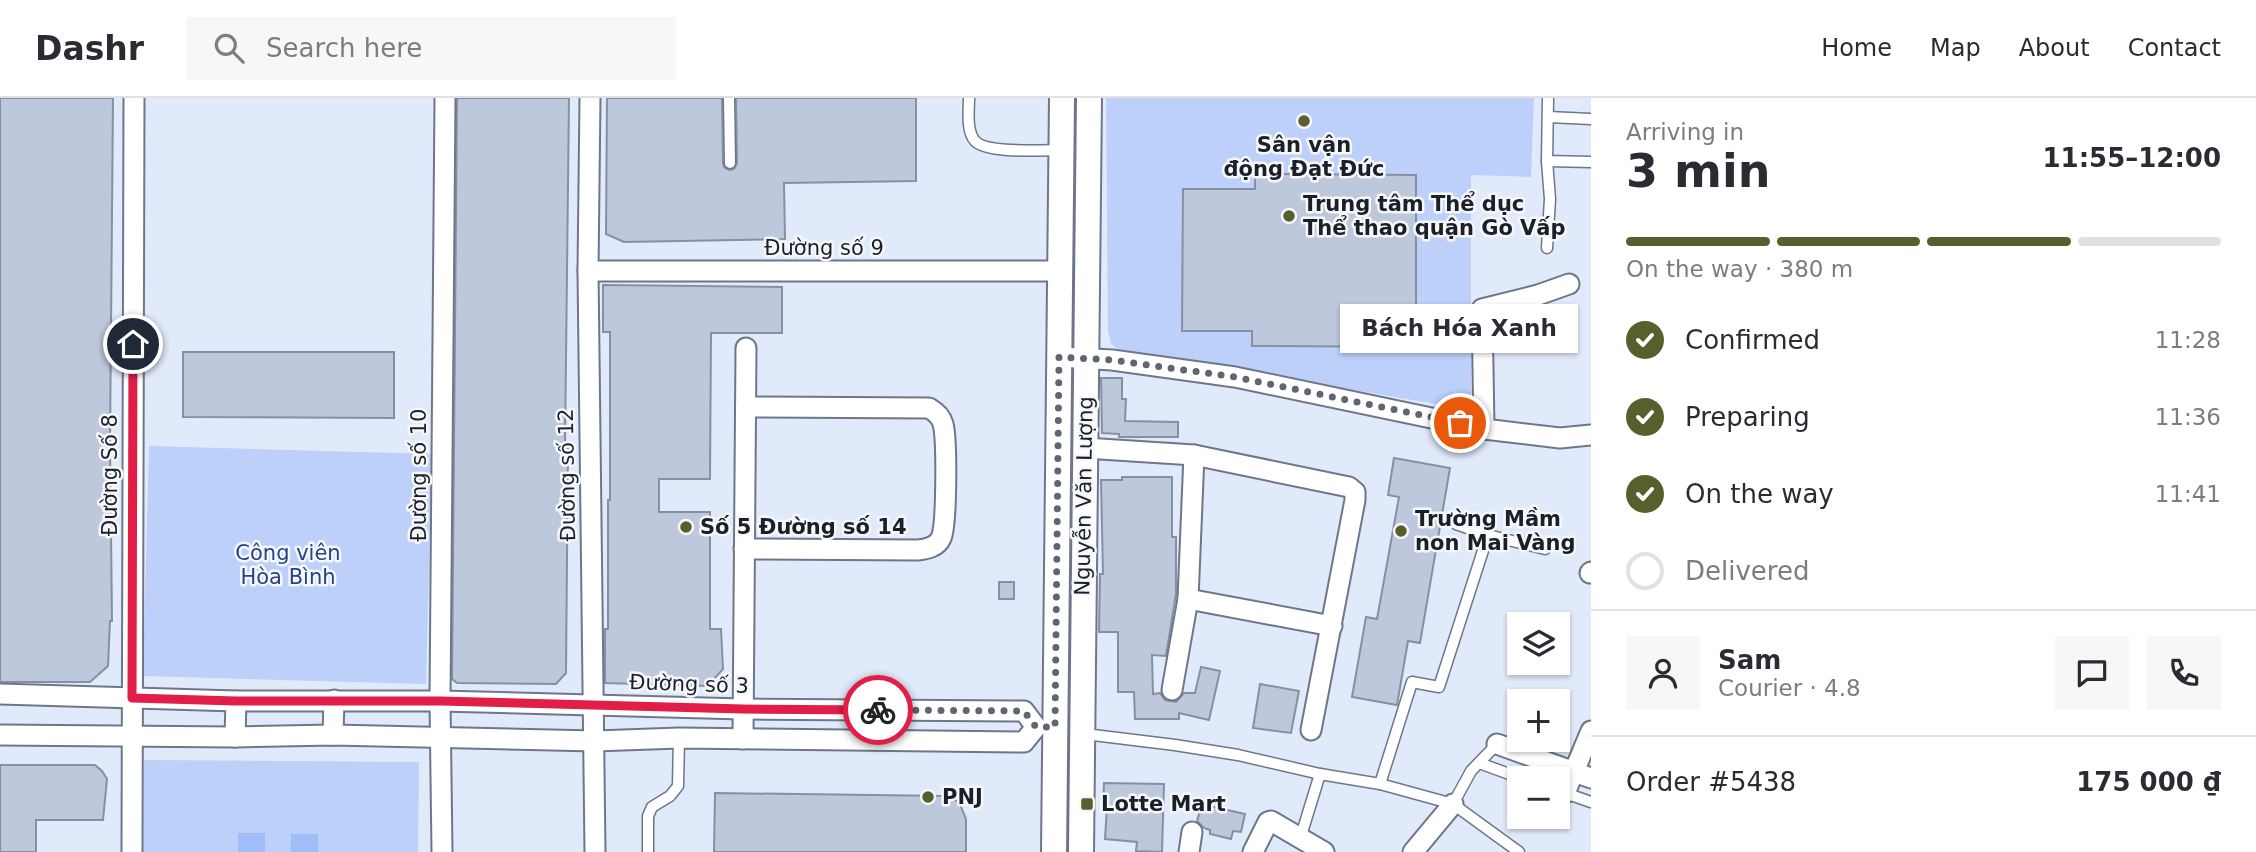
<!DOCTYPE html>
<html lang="en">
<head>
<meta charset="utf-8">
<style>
  :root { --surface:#fff; --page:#f7f7f7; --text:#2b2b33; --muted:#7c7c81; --line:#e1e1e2; --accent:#585e2c }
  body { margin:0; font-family:"DejaVu Sans",sans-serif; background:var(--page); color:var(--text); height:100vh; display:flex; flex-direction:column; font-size:26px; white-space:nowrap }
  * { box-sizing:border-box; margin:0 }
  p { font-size:23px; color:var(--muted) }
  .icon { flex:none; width:38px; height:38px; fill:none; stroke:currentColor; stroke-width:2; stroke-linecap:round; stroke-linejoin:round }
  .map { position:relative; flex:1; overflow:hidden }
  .panel { display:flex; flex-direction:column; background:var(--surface); width:665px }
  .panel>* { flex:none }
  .fabs { position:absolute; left:1507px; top:514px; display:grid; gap:14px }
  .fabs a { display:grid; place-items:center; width:63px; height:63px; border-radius:0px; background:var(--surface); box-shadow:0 2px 5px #0004; font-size:35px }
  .pin { position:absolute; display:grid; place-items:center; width:60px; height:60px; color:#fff; margin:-30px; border:4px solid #fff; border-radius:50%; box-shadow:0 2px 7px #0007 }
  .courier { position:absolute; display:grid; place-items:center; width:70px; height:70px; margin:-35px; border:5px solid #e11d48; border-radius:50%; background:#fff; color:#222; box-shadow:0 2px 9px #0007 }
  .bubble { position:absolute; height:49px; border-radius:0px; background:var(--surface); box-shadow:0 2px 5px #0004; font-size:23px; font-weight:700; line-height:49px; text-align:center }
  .summary em { font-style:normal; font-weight:700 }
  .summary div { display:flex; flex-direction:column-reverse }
  .summary { display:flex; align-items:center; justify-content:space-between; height:119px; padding:0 35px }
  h1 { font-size:46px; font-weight:700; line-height:52px }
  .bar { display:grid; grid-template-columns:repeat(4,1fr); gap:10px 7px; align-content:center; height:84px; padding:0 35px }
  .bar i { height:9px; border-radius:5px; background:var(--line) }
  .bar .active { background:var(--accent) }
  .bar p { grid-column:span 4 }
  .line { display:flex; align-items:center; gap:18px; padding:0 35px; border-top:2px solid var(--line) }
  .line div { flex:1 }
  .round { display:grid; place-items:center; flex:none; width:74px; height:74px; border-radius:0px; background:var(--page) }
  ol { padding:0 35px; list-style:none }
  li { display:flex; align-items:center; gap:21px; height:77px }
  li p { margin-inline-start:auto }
  li .icon { padding:7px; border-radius:50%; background:var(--accent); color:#fff; stroke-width:4 }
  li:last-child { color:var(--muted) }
  li i { width:38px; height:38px; border:4px solid var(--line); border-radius:50% }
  header { display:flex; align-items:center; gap:42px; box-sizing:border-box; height:98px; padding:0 35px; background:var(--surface); border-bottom:2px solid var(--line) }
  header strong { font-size:33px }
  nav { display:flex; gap:38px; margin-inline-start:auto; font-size:24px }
  .search { width:490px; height:63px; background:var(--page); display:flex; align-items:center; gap:18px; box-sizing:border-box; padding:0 24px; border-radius:0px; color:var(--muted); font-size:26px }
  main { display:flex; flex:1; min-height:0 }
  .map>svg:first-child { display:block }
  .green { fill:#bcd0fa }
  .water { fill:#a1bdf8 }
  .building { fill:#bec8dc; stroke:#8690a3; stroke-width:2 }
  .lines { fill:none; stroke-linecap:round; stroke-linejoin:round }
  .service-casing { stroke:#6e778a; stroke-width:13 }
  .minor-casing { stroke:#6e778a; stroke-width:23 }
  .tertiary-casing { stroke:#6e778a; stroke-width:28 }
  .service { stroke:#fff; stroke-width:10 }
  .minor { stroke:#fff; stroke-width:19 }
  .tertiary { stroke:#fff; stroke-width:24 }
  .done { stroke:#606671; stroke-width:7; stroke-dasharray:0 12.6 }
  .route { stroke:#e11d48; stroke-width:9 }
  .poi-dot { fill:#585e2c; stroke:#f5f7fb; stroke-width:2.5 }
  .labels { text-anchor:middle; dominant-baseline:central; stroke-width:5; stroke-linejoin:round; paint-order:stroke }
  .poi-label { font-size:21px; font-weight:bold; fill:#1b1f26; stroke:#f5f7fb; text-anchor:start }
  .street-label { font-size:21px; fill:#1b1f26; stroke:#f5f7fb }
  .park-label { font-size:21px; fill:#274489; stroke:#f5f7fb }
</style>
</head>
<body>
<header>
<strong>Dashr</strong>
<div class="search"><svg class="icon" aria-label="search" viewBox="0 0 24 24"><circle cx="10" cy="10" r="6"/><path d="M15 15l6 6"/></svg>Search here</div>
<nav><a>Home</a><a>Map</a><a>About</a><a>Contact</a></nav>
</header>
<main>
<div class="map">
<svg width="1591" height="754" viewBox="0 0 1591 754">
  <rect width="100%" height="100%" fill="#e1eafb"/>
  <g class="green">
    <polygon points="1106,0 1534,0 1531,79 1471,77 1471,312 1120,252 1111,246 1108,233"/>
    <polygon points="149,348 432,356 426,586 143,578"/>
    <polygon points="144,662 419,664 418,754 143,754"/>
  </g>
  <g class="water">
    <rect x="238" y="735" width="27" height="19"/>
    <rect x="291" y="736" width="27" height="18"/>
  </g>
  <g class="building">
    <polygon points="0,0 113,0 110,346 112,523 110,523 108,568 90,584 0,584"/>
    <polygon points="457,0 569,0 565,349 568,349 566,575 556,586 457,585 452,581"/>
    <polygon points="607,0 722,0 723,65 724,69 729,72 734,71 737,65 736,0 916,0 916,83 784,85 785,141 624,144 606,136"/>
    <polygon points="1255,76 1416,77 1416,249 1252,248 1252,233 1182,233 1183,91 1255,91"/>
    <polygon points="603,187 782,189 782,235 711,235 710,381 659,381 659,414 710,414 710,531 721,531 723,571 708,588 605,585 605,531 608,531 608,402 610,402 610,234 603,234"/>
    <polygon points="183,254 394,254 394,320 183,319"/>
    <polygon points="1101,280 1122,280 1122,301 1126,301 1125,323 1178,324 1178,339 1119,339 1119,336 1102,335"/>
    <polygon points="1394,360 1450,370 1420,545 1408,543 1397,607 1352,599 1366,519 1377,521 1399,399 1388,397"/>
    <polygon points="1122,379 1172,379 1172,439 1176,439 1176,496 1166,558 1152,557 1153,596 1160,595 1165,602 1176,604 1184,595 1195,595 1201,569 1220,573 1209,622 1179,615 1179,621 1135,621 1134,594 1118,594 1118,534 1099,534 1100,476 1103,476 1101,382 1122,382"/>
    <rect x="999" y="484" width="15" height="17"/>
    <polygon points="1260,586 1299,593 1291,635 1253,630"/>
    <polygon points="0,667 95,667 102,673 107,681 103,722 36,722 36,754 0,754"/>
    <polygon points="1104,685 1164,686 1162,754 1136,753 1137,744 1105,741 1107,708 1103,708"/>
    <polygon points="715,695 947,698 959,704 966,721 966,754 714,754"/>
    <polygon points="1202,706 1245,716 1241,734 1233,733 1231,741 1210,736 1210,732 1204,730 1197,723"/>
  </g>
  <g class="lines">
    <defs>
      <g id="service">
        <polyline points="729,0 730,65"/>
        <path d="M 969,0 C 969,12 966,33 975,43 C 987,56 1043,52 1061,52"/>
        <polyline points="1548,0 1547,63 1591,64"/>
        <polyline points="1548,19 1591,21"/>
        <polyline points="1547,63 1550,101 1547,150"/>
        <polyline points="1456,426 1488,437"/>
        <polyline points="1085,633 1093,637 1175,647 1238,657 1320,676 1380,686 1453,706 1471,673 1497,646"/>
        <polyline points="1479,665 1523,681"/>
        <polyline points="1380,686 1412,584 1439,589 1488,437 1545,451"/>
        <polyline points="1565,695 1591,704"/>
        <polyline points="1453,706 1519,754"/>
        <polyline points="1300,741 1320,676"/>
        <polyline points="648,754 648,718 652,709 670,698 678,688 679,640"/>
      </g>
      <g id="minor">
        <polyline points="590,0 588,173 595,754"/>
        <polyline points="588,173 1060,173"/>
        <polyline points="1059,259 1112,262 1235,279 1484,331 1560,340 1591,337"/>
        <polyline points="1484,331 1482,211 1538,197 1569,186"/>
        <polyline points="1085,350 1194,357 1349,389 1355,394 1355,402 1311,632"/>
        <polyline points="1194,357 1188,501 1332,528"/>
        <path d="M 744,451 L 918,452 C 927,451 937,449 941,440 C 947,427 947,340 943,326 C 941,318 936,314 929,310 L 746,309"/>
        <polyline points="1590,475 1591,474"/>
        <polyline points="1172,592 1188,501"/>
        <polyline points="0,596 236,603 440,603 743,611 1024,613 1036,629"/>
        <polyline points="0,637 235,639 333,637 595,643 679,640 1024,644 1036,629"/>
        <polyline points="333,637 334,602"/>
        <polyline points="235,639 236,603"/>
        <polyline points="743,641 746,250"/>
        <polyline points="1497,646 1591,680"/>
        <polyline points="1565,695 1591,633"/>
        <polyline points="132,754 134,0"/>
        <polyline points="442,754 440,603 445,0"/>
        <polyline points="1189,754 1192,734"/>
        <polyline points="1253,754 1268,724 1271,723 1324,754"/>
        <polyline points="1413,754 1453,706"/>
      </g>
      <g id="tertiary">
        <polyline points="1054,754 1062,0"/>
        <polyline points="1081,754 1089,0"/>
      </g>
    </defs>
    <use href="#service" class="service-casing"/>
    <use href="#minor" class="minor-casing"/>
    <use href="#tertiary" class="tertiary-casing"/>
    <use href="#service" class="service"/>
    <use href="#minor" class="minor"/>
    <use href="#tertiary" class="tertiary"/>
  </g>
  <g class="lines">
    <polyline class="done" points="878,612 1024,613 1036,629 1055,629 1059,259 1112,262 1235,279 1460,325"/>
    <polyline class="route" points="133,246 132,600 236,603 440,603 743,611 878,612"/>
  </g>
  <g class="poi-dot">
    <circle cx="1304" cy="23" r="7"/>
    <circle cx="1289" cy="118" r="7"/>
    <circle cx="686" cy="429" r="7"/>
    <circle cx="1401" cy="433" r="7"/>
    <circle cx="928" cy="699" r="7"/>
    <rect x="1080" y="699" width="14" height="14" rx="3.5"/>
  </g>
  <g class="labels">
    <g class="poi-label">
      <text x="1304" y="47" text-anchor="middle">Sân vận<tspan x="1304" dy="24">động Đạt Đức</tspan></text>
      <text x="1303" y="106">Trung tâm Thể dục<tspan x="1303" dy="24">Thể thao quận Gò Vấp</tspan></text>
      <text x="1415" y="421">Trường Mầm<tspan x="1415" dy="24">non Mai Vàng</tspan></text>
      <text x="700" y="429">Số 5 Đường số 14</text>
      <text x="942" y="699">PNJ</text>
      <text x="1101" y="706">Lotte Mart</text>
    </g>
    <g class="street-label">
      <text x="824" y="150">Đường số 9</text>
      <text transform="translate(110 377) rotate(-90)">Đường Số 8</text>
      <text transform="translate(419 377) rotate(-90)">Đường số 10</text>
      <text transform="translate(567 377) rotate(-91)">Đường số 12</text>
      <text transform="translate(1084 398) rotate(-89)">Nguyễn Văn Lượng</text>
      <text transform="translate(689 586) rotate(2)">Đường số 3</text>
    </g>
    <g class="park-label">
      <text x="288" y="455">Công viên<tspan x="288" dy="24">Hòa Bình</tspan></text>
    </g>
  </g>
</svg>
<div class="fabs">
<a><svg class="icon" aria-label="layers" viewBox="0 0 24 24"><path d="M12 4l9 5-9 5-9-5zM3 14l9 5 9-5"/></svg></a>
<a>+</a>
<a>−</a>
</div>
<div class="pin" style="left:1460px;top:325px;background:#ea580c"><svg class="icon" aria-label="bag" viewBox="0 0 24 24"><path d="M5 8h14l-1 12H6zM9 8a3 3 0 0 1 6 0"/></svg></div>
<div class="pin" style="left:133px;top:246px;background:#1f2937"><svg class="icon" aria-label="home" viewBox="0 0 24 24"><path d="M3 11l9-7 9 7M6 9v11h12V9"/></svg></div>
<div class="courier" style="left:878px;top:612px"><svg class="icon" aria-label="bike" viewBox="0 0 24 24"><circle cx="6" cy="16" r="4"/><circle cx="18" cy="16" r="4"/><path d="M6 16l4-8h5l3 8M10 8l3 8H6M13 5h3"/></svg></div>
<div class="bubble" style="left:1340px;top:206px;width:238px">Bách Hóa Xanh</div>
</div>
<section class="panel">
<div class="summary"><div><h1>3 min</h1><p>Arriving in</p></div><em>11:55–12:00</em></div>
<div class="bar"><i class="active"></i><i class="active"></i><i class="active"></i><i></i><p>On the way · 380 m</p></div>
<ol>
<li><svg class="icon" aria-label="check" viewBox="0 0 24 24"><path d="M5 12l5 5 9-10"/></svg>Confirmed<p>11:28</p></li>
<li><svg class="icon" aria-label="check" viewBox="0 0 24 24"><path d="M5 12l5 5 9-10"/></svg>Preparing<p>11:36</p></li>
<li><svg class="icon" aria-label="check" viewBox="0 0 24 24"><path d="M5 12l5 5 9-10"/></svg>On the way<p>11:41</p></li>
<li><i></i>Delivered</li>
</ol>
<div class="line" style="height:126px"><a class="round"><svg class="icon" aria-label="person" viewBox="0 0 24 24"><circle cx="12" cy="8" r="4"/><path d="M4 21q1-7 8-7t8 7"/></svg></a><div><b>Sam</b><p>Courier · 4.8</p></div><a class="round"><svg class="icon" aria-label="chat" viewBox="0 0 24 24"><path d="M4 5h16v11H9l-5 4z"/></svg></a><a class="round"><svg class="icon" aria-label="phone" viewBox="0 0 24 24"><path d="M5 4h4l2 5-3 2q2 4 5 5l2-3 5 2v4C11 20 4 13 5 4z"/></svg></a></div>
<div class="line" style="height:91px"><div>Order #5438</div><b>175 000 ₫</b></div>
</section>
</main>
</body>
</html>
